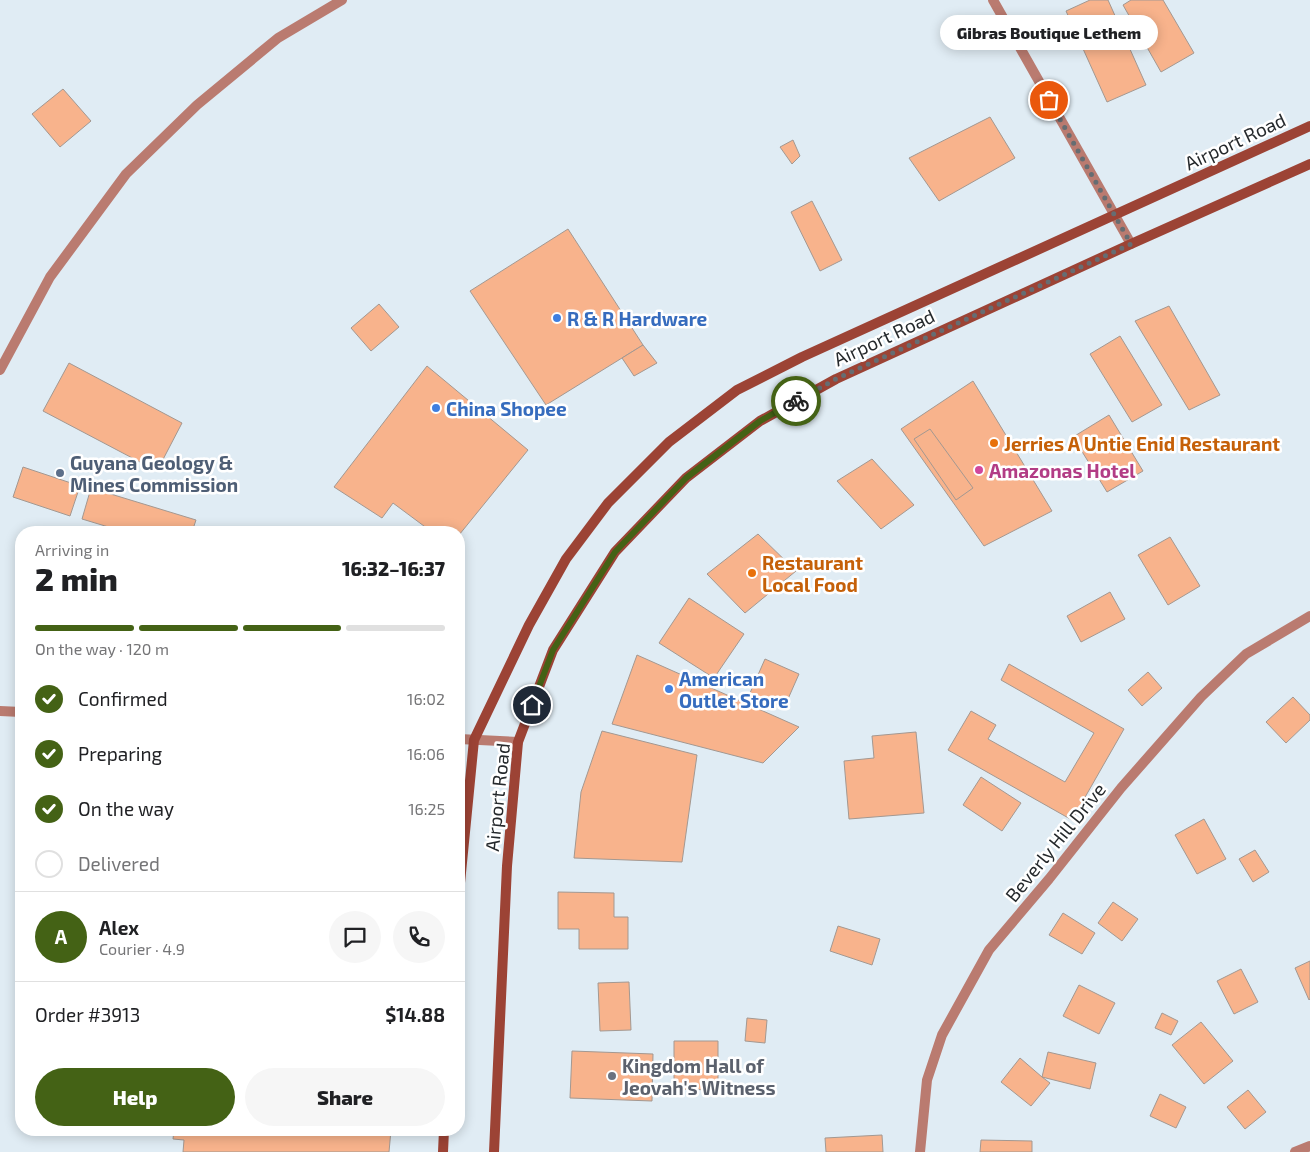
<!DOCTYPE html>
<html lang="en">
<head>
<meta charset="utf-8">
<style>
  :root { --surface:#fff; --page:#f6f6f6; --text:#202124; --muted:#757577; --line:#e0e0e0; --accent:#446215 }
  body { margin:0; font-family:"Exo 2",sans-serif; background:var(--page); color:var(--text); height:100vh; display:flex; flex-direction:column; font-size:19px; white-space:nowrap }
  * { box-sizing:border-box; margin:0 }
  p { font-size:16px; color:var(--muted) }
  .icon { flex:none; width:28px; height:28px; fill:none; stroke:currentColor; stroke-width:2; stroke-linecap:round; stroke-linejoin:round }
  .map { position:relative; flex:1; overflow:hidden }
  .sheet { position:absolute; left:15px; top:526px; width:450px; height:610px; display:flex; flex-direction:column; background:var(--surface); border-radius:20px; box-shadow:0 2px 12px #0003 }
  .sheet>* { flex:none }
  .pin { position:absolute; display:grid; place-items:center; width:42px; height:42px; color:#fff; margin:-21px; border:2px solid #fff; border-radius:50%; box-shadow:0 1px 5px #0007 }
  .courier { position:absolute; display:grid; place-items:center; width:50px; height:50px; margin:-25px; border:4px solid #446215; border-radius:50%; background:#fff; color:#222; box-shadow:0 1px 6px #0007 }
  .bubble { position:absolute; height:35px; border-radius:18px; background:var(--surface); box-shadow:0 2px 12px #0003; font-size:16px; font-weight:800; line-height:35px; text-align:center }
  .head em { font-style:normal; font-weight:800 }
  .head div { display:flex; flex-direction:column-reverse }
  .head { display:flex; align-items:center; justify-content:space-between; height:85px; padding:0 20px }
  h1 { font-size:32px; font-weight:800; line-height:38px }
  .bar { display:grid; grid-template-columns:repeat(4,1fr); gap:8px 5px; align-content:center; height:60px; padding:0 20px }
  .bar i { height:6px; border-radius:4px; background:var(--line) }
  .bar .active { background:var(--accent) }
  .bar p { grid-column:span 4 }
  .line { display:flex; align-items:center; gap:12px; padding:0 20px; border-top:1px solid var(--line) }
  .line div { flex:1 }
  .round { display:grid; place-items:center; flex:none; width:52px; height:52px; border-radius:26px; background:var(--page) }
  ol { padding:0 20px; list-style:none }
  li { display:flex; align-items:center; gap:15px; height:55px }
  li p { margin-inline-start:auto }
  li .icon { padding:5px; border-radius:50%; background:var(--accent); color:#fff; stroke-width:4 }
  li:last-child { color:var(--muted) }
  li i { width:28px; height:28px; border:2px solid var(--line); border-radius:50% }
  .action { display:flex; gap:10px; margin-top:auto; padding:10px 20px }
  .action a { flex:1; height:58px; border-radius:30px; background:var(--accent); color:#fff; font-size:20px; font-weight:800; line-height:58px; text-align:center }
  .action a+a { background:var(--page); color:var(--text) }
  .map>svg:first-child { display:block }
  .building { fill:#f8b38c; stroke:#a39891 }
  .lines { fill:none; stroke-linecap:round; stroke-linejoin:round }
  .street { stroke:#ba7b70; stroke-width:10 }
  .secondary { stroke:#9c4335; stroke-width:10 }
  .done { stroke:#666d72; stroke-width:5; stroke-dasharray:0 9 }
  .route { stroke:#446215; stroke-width:6 }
  .shop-dot { fill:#3f7fe0; stroke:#fff; stroke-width:2 }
  .food-dot { fill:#e8710a; stroke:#fff; stroke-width:2 }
  .hotel-dot { fill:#d1479c; stroke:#fff; stroke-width:2 }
  .service-dot { fill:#5c6f8a; stroke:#fff; stroke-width:2 }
  .worship-dot { fill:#6b7280; stroke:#fff; stroke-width:2 }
  .labels { text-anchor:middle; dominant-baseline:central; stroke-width:5; stroke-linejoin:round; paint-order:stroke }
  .street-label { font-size:19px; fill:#25292c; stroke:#fff }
  .shop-label { font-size:19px; font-weight:bold; fill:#366cbe; stroke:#fff; text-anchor:start }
  .food-label { font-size:19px; font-weight:bold; fill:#c56008; stroke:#fff; text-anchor:start }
  .service-label { font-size:19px; font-weight:bold; fill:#4e5e75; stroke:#fff; text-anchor:start }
  .hotel-label { font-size:19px; font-weight:bold; fill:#b23c85; stroke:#fff; text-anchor:start }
  .worship-label { font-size:19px; font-weight:bold; fill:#5b616d; stroke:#fff; text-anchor:start }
</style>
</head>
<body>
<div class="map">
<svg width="1310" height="1152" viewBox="0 0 1310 1152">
  <rect width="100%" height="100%" fill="#e0ecf4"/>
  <g class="building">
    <polygon points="1090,0 1108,0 1146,85 1107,102 1066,11"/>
    <polygon points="1131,0 1163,0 1194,53 1161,72 1123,5"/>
    <polygon points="63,89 91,121 60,147 32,114"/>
    <polygon points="990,117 1015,158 939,201 909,158"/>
    <polygon points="793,140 800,156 792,164 780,147"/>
    <polygon points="812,201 842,260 820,271 791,212"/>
    <polygon points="568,229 643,345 546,405 470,291"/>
    <polygon points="379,304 399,327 371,351 351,328"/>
    <polygon points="1169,306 1220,395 1189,410 1135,321"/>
    <polygon points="1120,336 1162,405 1132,422 1090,354"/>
    <polygon points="643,345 657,363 634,376 622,358"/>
    <polygon points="69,363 182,423 157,471 43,411"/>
    <polygon points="427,366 528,450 459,535 459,532 432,532 393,503 382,518 334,487"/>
    <polygon points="973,381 1052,511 984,546 901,429"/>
    <polygon points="1109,415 1143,471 1107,492 1073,437"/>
    <polygon points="930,429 973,488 956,500 914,439"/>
    <polygon points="872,459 914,505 881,529 837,481"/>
    <polygon points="23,467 80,486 70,516 13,497"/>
    <polygon points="91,488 196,520 192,532 125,532 82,519"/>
    <polygon points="758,534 796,571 745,613 707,574"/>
    <polygon points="1170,537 1200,586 1168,605 1138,555"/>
    <polygon points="1110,592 1125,619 1081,642 1067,616"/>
    <polygon points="689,598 744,634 714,678 659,643"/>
    <polygon points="637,655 799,727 763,763 612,724"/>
    <polygon points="765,659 799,674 784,708 750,693"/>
    <polygon points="1009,664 1124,729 1072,820 948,750 971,711 996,725 988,739 1065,782 1094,733 1001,680"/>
    <polygon points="1148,672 1162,688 1142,706 1128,690"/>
    <polygon points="1293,697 1310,715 1310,720 1286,743 1266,722"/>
    <polygon points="602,731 697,755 682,862 574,858 581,792"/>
    <polygon points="916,732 924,813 849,819 844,761 874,758 872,736"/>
    <polygon points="981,777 1021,803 1002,831 963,805"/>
    <polygon points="1204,819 1226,859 1197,874 1175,835"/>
    <polygon points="1255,850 1269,872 1253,882 1239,859"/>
    <polygon points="558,892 614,893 614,917 628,917 628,949 579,949 579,929 558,929"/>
    <polygon points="1113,902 1138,919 1122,941 1098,923"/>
    <polygon points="1063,913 1095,933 1082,954 1049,935"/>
    <polygon points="838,926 880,939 872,965 830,951"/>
    <polygon points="1310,961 1310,999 1309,1000 1295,968"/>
    <polygon points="1241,969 1258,1002 1234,1014 1217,981"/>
    <polygon points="629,982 631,1030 600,1031 598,983"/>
    <polygon points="1079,985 1115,1003 1099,1034 1063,1016"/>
    <polygon points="1162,1013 1178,1021 1171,1035 1155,1028"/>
    <polygon points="747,1018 767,1020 765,1043 745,1041"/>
    <polygon points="1201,1022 1233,1061 1204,1084 1172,1045"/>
    <polygon points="674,1041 718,1041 718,1090 674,1089"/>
    <polygon points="572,1051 653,1054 652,1101 570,1098"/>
    <polygon points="1048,1052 1096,1063 1090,1089 1042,1077"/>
    <polygon points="1020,1058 1042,1077 1050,1083 1031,1106 1001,1082"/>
    <polygon points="1248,1090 1266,1112 1245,1129 1227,1107"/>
    <polygon points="1160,1094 1186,1107 1176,1128 1150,1116"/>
    <polygon points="174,1130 391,1130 389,1152 183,1152 184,1140 173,1139"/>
    <polygon points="882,1135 883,1152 826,1152 825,1138"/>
    <polygon points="981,1140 1032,1141 1032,1152 980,1152"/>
  </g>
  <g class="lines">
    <g class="street">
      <polyline points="993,0 1131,244"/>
      <polyline points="0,370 50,277 126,174 197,105 278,38 342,0"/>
      <polyline points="0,711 21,712"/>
      <polyline points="459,739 518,742"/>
      <polyline points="920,1152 927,1080 942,1035 989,950 1049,879 1121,788 1201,697 1246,654 1310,616"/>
      <polyline points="1295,1152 1310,1146"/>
    </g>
    <g class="secondary">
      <polyline points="459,893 474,740 529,625 566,559 608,503 669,442 737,390 802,357 1310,126"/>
      <polyline points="443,1152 444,1130"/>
      <polyline points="494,1152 507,866 518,742 553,650 615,552 686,478 760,421 836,379 1131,244 1310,164"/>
    </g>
  </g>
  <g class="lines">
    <polyline class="done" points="796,401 836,379 1131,244 1049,100"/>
    <polyline class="route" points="532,705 553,650 615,552 686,478 760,421 796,401"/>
  </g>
  <g class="shop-dot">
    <circle cx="557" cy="318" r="5"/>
    <circle cx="436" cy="408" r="5"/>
    <circle cx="669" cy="689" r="5"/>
  </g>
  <g class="food-dot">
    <circle cx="994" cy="443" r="5"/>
    <circle cx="752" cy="573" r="5"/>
  </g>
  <circle class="hotel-dot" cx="979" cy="470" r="5"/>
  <circle class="service-dot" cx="60" cy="473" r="5"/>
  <circle class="worship-dot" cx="612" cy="1076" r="5"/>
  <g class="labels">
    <g class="street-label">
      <text transform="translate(1235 141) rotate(-25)">Airport Road</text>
      <text transform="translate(884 337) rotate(-25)">Airport Road</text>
      <text transform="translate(497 797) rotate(-84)">Airport Road</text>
      <text transform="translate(1055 842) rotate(-51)">Beverly Hill Drive</text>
    </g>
    <g class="shop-label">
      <text x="567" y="318">R &amp; R Hardware</text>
      <text x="446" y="408">China Shopee</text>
      <text x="679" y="678">American<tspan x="679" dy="22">Outlet Store</tspan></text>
    </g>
    <g class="food-label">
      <text x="1004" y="443">Jerries A Untie Enid Restaurant</text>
      <text x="762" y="562">Restaurant<tspan x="762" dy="22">Local Food</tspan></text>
    </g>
    <g class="service-label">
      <text x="70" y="462">Guyana Geology &amp;<tspan x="70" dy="22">Mines Commission</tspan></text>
    </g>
    <g class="hotel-label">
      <text x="989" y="470">Amazonas Hotel</text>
    </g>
    <g class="worship-label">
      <text x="622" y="1065">Kingdom Hall of<tspan x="622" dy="22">Jeovah's Witness</tspan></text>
    </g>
  </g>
</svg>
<div class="pin" style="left:1049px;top:100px;background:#ea580c"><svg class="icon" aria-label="bag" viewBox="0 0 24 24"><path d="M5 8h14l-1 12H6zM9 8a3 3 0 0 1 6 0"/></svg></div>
<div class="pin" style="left:532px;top:705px;background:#1f2937"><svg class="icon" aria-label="home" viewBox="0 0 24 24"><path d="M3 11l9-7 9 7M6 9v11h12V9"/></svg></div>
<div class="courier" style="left:796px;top:401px"><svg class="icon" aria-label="bike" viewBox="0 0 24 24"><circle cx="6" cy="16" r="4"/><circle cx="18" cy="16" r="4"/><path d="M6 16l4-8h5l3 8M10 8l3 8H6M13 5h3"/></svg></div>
<div class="bubble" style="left:940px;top:15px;width:218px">Gibras Boutique Lethem</div>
<section class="sheet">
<div class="head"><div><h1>2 min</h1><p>Arriving in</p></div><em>16:32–16:37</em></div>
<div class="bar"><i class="active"></i><i class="active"></i><i class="active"></i><i></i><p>On the way · 120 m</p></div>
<ol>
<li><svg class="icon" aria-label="check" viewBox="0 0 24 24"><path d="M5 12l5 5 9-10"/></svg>Confirmed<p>16:02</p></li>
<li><svg class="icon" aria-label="check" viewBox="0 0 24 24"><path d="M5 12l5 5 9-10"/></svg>Preparing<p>16:06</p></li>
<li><svg class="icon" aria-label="check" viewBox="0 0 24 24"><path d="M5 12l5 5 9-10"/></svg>On the way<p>16:25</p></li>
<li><i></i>Delivered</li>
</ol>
<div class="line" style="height:90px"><b class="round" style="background:var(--accent);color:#fff">A</b><div><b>Alex</b><p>Courier · 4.9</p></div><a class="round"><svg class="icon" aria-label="chat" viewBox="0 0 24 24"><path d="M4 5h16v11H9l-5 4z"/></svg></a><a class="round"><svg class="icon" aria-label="phone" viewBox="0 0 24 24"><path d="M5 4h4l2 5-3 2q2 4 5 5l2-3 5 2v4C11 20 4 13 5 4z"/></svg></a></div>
<div class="line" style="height:65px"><div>Order #3913</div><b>$14.88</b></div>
<div class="action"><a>Help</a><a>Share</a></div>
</section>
</div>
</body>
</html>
